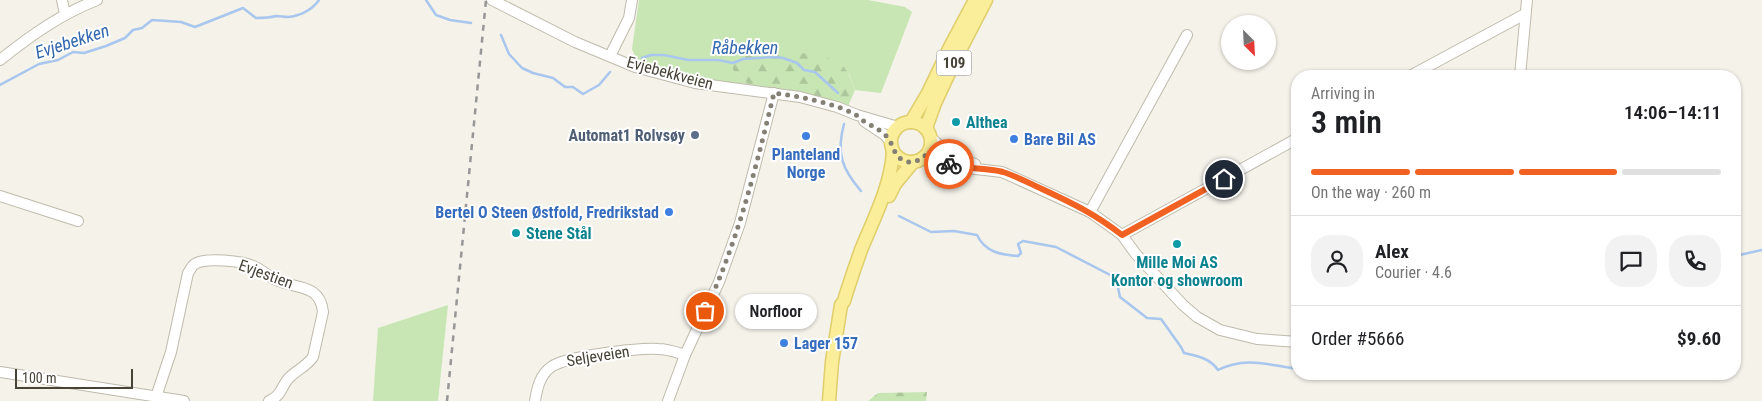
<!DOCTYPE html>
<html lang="en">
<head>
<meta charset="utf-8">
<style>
  :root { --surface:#fff; --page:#f2f2f2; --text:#202124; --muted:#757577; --line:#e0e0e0; --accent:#f16122 }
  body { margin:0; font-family:"Roboto Condensed",sans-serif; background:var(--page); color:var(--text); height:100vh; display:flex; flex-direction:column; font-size:19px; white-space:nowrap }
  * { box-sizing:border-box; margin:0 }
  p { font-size:16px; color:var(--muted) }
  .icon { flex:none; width:28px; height:28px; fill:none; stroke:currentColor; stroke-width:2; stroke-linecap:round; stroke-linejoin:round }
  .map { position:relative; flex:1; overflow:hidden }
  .details { position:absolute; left:1291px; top:70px; width:450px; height:310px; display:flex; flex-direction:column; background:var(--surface); border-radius:20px; box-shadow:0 1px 4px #0004 }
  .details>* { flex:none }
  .needle { width:32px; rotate:156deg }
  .buttons { position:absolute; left:1221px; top:15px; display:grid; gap:10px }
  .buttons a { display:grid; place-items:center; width:55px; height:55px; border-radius:50%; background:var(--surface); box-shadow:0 1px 4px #0004; font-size:25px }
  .scale { position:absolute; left:15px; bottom:12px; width:118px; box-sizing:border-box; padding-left:5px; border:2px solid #474337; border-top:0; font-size:14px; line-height:18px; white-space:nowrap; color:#474337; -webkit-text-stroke:4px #fff; paint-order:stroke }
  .pin { position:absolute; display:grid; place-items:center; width:42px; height:42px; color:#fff; margin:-21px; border:2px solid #fff; border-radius:50%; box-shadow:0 1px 5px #0007 }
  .courier { position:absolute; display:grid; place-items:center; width:50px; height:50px; margin:-25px; border:4px solid #f16122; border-radius:50%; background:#fff; color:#222; box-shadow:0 1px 6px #0007 }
  .bubble { position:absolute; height:35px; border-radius:18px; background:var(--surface); box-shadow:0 1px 4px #0004; font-size:16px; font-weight:600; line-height:35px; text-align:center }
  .summary em { font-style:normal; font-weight:600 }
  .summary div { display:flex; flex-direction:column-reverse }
  .summary { display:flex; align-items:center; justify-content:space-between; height:85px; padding:0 20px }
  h1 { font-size:32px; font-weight:600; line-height:38px }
  .bar { display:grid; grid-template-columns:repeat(4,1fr); gap:8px 5px; align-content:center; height:60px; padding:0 20px }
  .bar i { height:6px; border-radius:4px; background:var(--line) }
  .bar .selected { background:var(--accent) }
  .bar p { grid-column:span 4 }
  .line { display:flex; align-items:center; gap:12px; padding:0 20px; border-top:1px solid var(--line) }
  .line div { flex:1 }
  .round { display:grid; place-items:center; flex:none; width:52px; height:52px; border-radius:20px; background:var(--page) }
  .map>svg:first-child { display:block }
  .grass { fill:#c7e6b3 }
  .forest { fill:url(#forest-firs) }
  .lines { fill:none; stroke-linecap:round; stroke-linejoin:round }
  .stream { stroke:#a8c6ee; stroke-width:2.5 }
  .minor-casing { stroke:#bfbbac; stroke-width:12 }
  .major-casing { stroke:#dfce6b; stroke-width:15 }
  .minor { stroke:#fff; stroke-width:10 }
  .major { stroke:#faee9b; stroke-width:12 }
  .rail { stroke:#979797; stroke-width:2.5; stroke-dasharray:6 6; stroke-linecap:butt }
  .done { stroke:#848075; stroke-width:5; stroke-dasharray:0 9 }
  .route { stroke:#f16122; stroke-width:6 }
  .culture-dot { fill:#0f9aa8; stroke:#fff; stroke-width:2 }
  .service-dot { fill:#5c6f8a; stroke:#fff; stroke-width:2 }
  .shop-dot { fill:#3f7fe0; stroke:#fff; stroke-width:2 }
  .labels { text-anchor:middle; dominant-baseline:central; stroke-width:4; stroke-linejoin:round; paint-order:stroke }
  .shield { fill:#fff; stroke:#7e7b73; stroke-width:1 }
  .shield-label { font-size:15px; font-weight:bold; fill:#474337 }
  .street-label { font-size:16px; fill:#474337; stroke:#fff }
  .culture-label { font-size:16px; font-weight:bold; fill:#0d838f; stroke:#fff; text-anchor:start }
  .service-label { font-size:16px; font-weight:bold; fill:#4e5e75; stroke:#fff; text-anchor:end }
  .shop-label { font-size:16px; font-weight:bold; fill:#366cbe; stroke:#fff; text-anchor:start }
  .water-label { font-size:18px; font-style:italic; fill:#3468af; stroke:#fff }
</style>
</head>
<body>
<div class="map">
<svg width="1762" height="401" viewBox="0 0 1762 401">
  <defs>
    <pattern id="forest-firs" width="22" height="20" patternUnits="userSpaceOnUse" patternTransform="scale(1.25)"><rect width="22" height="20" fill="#c7e6b3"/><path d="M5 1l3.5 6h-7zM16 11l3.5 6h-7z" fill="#acc69b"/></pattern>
  </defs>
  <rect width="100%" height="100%" fill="#f4f2e9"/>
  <g class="grass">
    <polygon points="639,0 868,0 905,7 912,12 881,93 855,90 849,74 751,54 732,56 733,70 748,84 692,80 644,66 635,56 632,49"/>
    <polygon points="448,305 438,401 373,401 378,328"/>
  </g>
  <g class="forest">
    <path d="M 773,50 C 788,51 828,55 839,63 C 848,69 851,80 855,90 L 849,104 L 849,108 L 748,84 L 733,70 L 731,56 Z"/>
    <polygon points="927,392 926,401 868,401 878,393"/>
  </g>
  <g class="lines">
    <g class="stream">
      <polyline points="426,0 436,15 450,20 471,23"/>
      <polyline points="501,35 509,54 522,68 533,73 553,78 565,87 573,87 583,94 599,85 610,72"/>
      <polyline points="642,58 651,55 664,55 688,60 718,60 733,63 743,59 774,57 783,58 797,63 804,70 815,72 838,93"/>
      <path d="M 0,85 L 39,64 L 58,60 L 73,52 L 84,53 L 106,46 L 125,38 L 133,30 L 142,28 L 152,20 L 181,22 L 195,27 L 243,8 L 256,18 C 263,18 269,18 276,16 C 280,16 284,17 288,17 C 300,16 312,10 319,0"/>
      <path d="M 844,124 C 836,153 842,169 861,191"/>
      <path d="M 899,216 L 931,232 L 954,231 L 977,235 C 985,252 1001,255 1018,256 L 1021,253 L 1018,244 L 1023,241 L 1056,247 L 1116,278 L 1120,297 L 1147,318 L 1161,319 L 1181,347 L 1184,353 C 1197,356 1210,358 1218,370 C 1246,356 1268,365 1298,369"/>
      <polyline points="1735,256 1762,250"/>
    </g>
    <defs>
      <g id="minor">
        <polyline points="62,0 65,14"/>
        <polyline points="492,0 575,42 635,67 695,83 800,97 837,107 857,115 898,127"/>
        <polyline points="610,56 629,18 632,0"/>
        <path d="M 0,60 C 30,36 61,14 97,0"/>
        <polyline points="1410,76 1525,14"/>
        <polyline points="1520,76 1527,0"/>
        <polyline points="864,121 885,135 891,142"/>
        <polyline points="931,138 951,155 975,164"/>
        <polyline points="926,155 958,167 1002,172 1090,212 1122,235 1135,253 1183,305 1197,317 1220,330 1257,339 1298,342"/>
        <polyline points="0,196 78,221"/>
        <polyline points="1090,212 1187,35"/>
        <polyline points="1122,235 1298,138"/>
        <polyline points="0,372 184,401"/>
        <path d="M 156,397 L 171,352 L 188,273 C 190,271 192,265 195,264 C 204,257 243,261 253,266 C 261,269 268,276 276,280 C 295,289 320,283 323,312 L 313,357 C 306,367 295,371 288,379 C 280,389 282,395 269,401"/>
        <path d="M 535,401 C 537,388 540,375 551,367 C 566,356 638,348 658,349 C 668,349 676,352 685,355"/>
        <polyline points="668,401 685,355 719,282 740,223 774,93"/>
      </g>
      <g id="major">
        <polyline points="911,122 928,93 950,47 975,0"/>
        <circle cx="911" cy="142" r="20"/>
        <polyline points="926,128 935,103 957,56 986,0"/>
        <polyline points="889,196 895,184 913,162"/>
        <path d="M 829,401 L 832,362 L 841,305 L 844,301 C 849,284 855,267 861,250 C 874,218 891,186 893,151"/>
      </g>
    </defs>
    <use href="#minor" class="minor-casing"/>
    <use href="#major" class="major-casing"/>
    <use href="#minor" class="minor"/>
    <use href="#major" class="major"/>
    <polyline class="rail" points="447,401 486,0"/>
  </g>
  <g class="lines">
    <path class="done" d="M 705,311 C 738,242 756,167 774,93 C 801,97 832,102 856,115 C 859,117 862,120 865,122 C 872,126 879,129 885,135 C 894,142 892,156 905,161 C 913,164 920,160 926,155 L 949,164"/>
    <path class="route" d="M 949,164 C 967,170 985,167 1003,172 C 1016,176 1029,183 1042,189 C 1072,203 1095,214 1122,235 L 1224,179"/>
  </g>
  <g class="culture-dot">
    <circle cx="956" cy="122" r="5"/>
    <circle cx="516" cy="233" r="5"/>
    <circle cx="1177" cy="244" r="5"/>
  </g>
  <circle class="service-dot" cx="695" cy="135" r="5"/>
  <g class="shop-dot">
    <circle cx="806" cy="136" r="5"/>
    <circle cx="1014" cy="139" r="5"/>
    <circle cx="669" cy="212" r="5"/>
    <circle cx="784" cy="343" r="5"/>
  </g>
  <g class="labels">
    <rect class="shield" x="936.5" y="50.5" width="35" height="25" rx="4"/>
    <g class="shield-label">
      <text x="954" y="63">109</text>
    </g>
    <g class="street-label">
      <text transform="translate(670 73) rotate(15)">Evjebekkveien</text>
      <text transform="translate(266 274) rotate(20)">Evjestien</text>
      <text transform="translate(598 356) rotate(-9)">Seljeveien</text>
    </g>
    <g class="culture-label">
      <text x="966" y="122">Althea</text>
      <text x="526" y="233">Stene Stål</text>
      <text x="1177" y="262" text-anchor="middle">Mille Moi AS<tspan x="1177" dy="18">Kontor og showroom</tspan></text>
    </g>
    <g class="service-label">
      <text x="685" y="135">Automat1 Rolvsøy</text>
    </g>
    <g class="shop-label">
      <text x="1024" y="139">Bare Bil AS</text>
      <text x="806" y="154" text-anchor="middle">Planteland<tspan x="806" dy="18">Norge</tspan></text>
      <text x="659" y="212" text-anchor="end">Bertel O Steen Østfold, Fredrikstad</text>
      <text x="794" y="343">Lager 157</text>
    </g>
    <g class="water-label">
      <text transform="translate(72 41) rotate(-18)">Evjebekken</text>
      <text x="745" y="47">Råbekken</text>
    </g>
  </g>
</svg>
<div class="buttons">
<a><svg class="needle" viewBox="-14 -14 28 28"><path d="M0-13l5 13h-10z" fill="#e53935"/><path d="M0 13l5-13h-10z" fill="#757577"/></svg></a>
</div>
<div class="scale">100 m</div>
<div class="pin" style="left:705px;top:311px;background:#ea580c"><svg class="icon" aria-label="bag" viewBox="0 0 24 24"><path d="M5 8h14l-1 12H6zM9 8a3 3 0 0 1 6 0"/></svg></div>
<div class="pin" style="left:1224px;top:179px;background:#1f2937"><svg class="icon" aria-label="home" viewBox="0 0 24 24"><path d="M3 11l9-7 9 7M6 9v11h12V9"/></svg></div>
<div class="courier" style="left:949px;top:164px"><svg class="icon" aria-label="bike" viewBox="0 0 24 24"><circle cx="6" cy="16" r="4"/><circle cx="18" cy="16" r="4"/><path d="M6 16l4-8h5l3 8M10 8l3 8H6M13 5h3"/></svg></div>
<div class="bubble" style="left:735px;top:294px;width:82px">Norfloor</div>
<section class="details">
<div class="summary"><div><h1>3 min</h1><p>Arriving in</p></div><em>14:06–14:11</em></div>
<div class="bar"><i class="selected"></i><i class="selected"></i><i class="selected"></i><i></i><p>On the way · 260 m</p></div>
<div class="line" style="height:90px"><a class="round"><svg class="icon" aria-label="person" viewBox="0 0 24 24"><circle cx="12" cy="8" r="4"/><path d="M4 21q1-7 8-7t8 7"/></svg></a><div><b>Alex</b><p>Courier · 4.6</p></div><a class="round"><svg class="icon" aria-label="chat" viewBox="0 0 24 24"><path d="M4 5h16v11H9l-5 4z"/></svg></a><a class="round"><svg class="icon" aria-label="phone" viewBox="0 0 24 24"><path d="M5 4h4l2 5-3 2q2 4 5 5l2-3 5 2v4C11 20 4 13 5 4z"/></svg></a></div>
<div class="line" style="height:65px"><div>Order #5666</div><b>$9.60</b></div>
</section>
</div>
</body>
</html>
